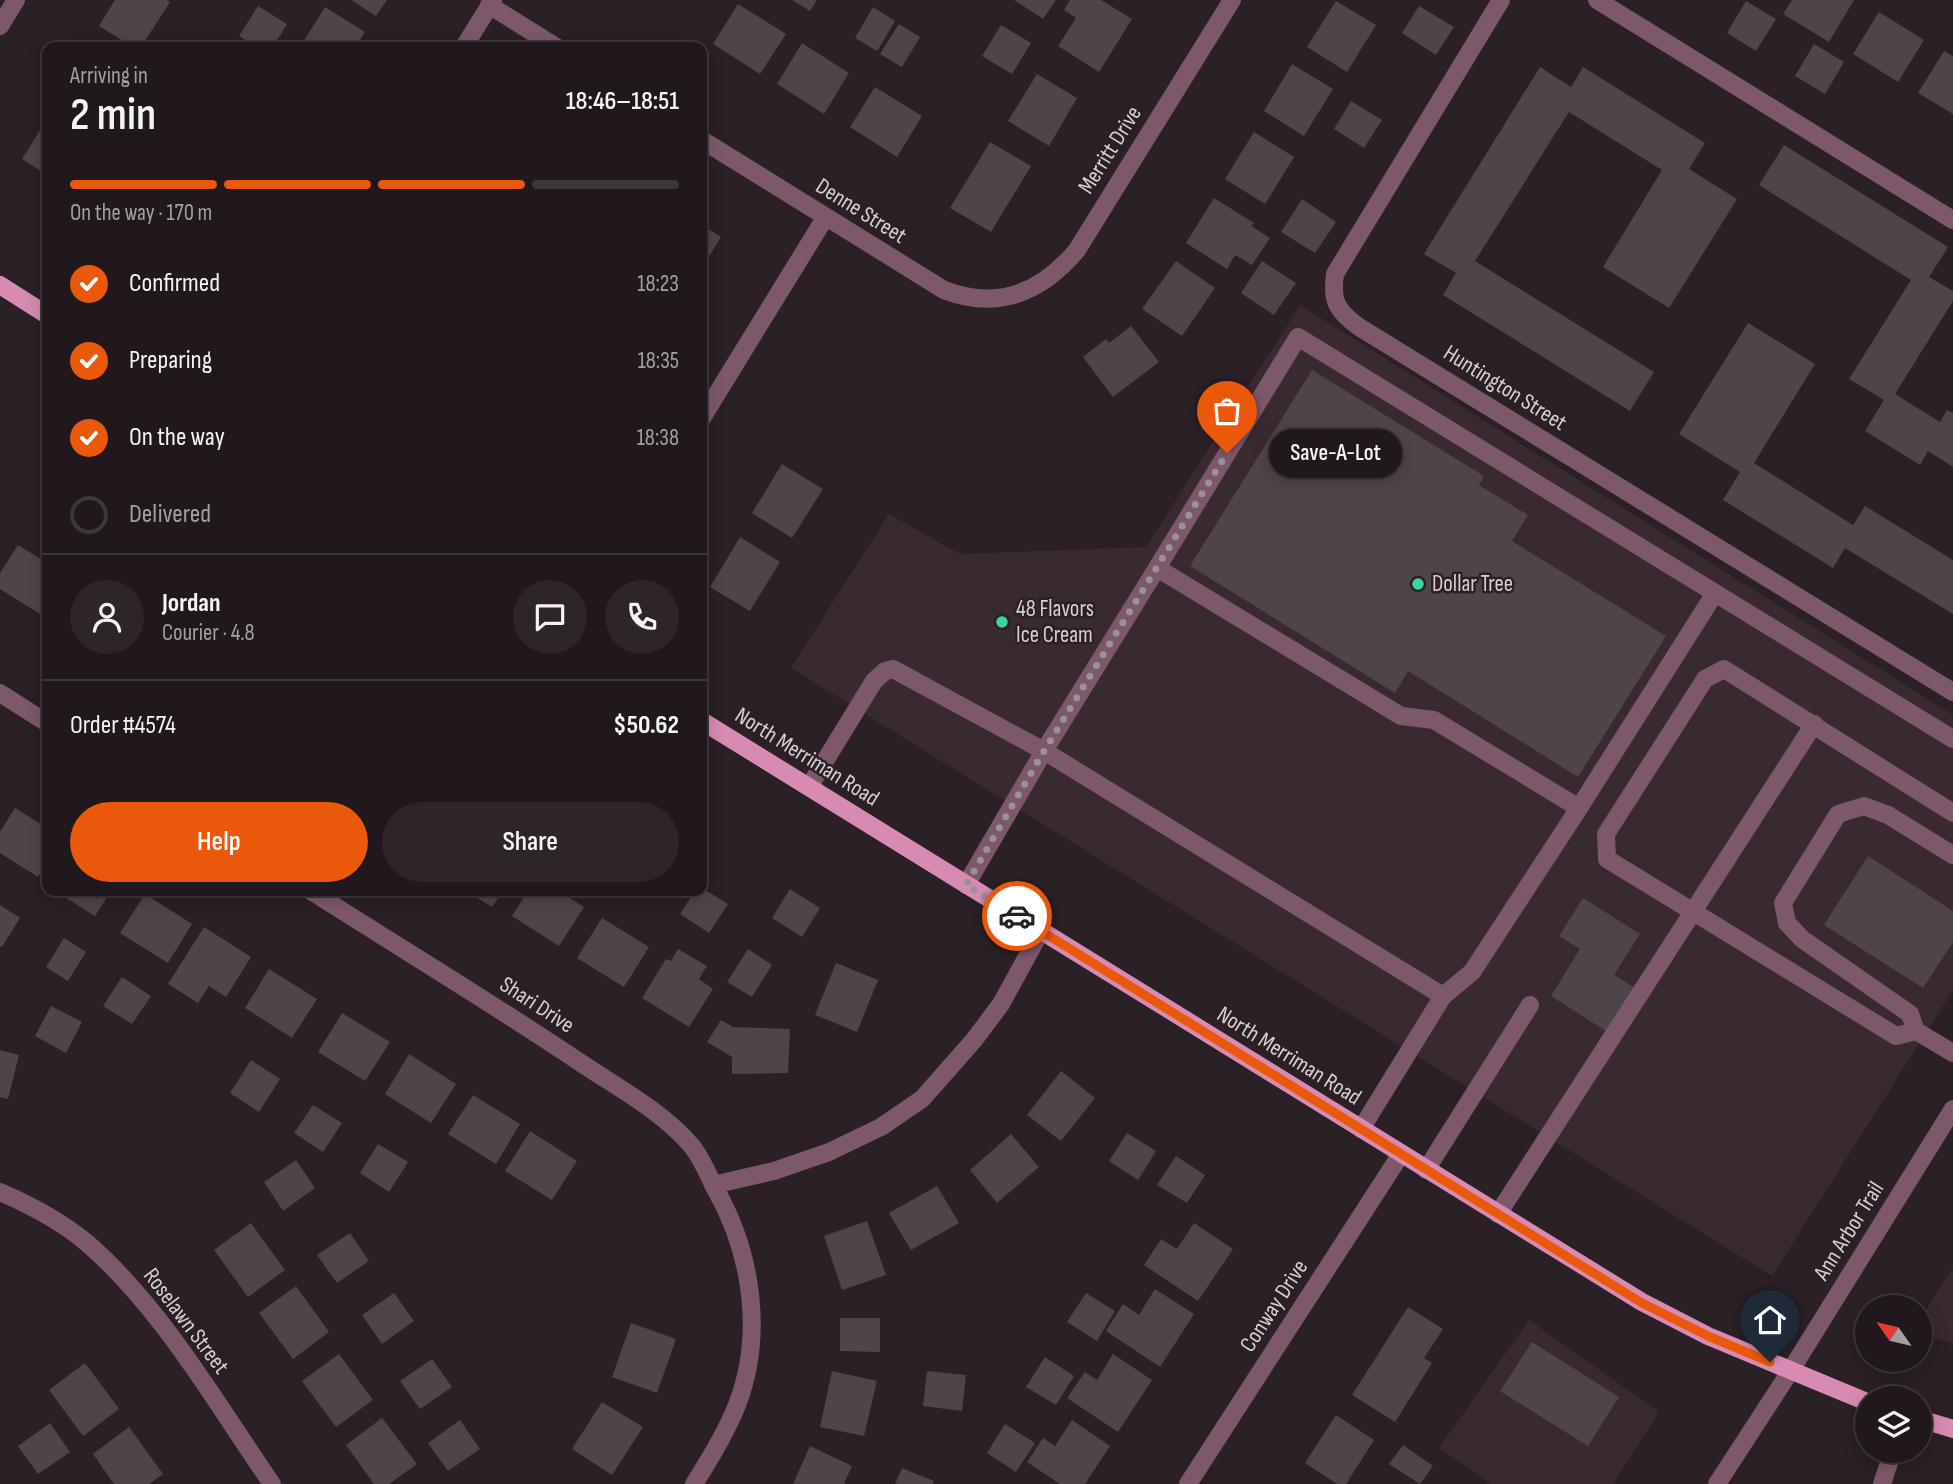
<!DOCTYPE html>
<html lang="en">
<head>
<meta charset="utf-8">
<style>
  :root { --surface:#20181c; --page:#2d2529; --text:#f1f3f6; --muted:#a2a0a3; --line:#3d373b; --accent:#ea580c }
  body { margin:0; font-family:"Sofia Sans Condensed",sans-serif; background:var(--page); color:var(--text); height:100vh; display:flex; flex-direction:column; font-size:26px; white-space:nowrap }
  * { box-sizing:border-box; margin:0 }
  p { font-size:23px; color:var(--muted) }
  .icon { flex:none; width:38px; height:38px; fill:none; stroke:currentColor; stroke-width:2; stroke-linecap:round; stroke-linejoin:round }
  .map { position:relative; flex:1; overflow:hidden }
  .side { position:absolute; left:42px; top:42px; width:665px; height:854px; display:flex; flex-direction:column; background:var(--surface); border-radius:14px; box-shadow:0 4px 18px #0003,0 0 0 2px var(--line) }
  .side>* { flex:none }
  .needle { width:46px; rotate:304deg }
  .controls { position:absolute; left:1855px; top:1295px; display:grid; gap:14px }
  .controls a { display:grid; place-items:center; width:77px; height:77px; border-radius:50%; background:var(--surface); box-shadow:0 4px 18px #0003,0 0 0 2px var(--line); font-size:35px }
  .pin { position:absolute; display:grid; place-items:center; width:60px; height:60px; color:#fff; margin:-72px -30px; border-radius:50% 50% 50% 0; rotate:-45deg; box-shadow:0 0 7px #0007 }
  .pin .icon { rotate:45deg }
  .courier { position:absolute; display:grid; place-items:center; width:70px; height:70px; margin:-35px; border:5px solid #ea580c; border-radius:50%; background:#fff; color:#222; box-shadow:0 2px 9px #0007 }
  .bubble { position:absolute; height:49px; border-radius:24px; background:var(--surface); box-shadow:0 4px 18px #0003,0 0 0 2px var(--line); font-size:23px; font-weight:600; line-height:49px; text-align:center }
  .overview em { font-style:normal; font-weight:600 }
  .overview div { display:flex; flex-direction:column-reverse }
  .overview { display:flex; align-items:center; justify-content:space-between; height:119px; padding:0 28px }
  h1 { font-size:46px; font-weight:600; line-height:52px }
  .bar { display:grid; grid-template-columns:repeat(4,1fr); gap:10px 7px; align-content:center; height:84px; padding:0 28px }
  .bar i { height:9px; border-radius:5px; background:var(--line) }
  .bar .active { background:var(--accent) }
  .bar p { grid-column:span 4 }
  .line { display:flex; align-items:center; gap:18px; padding:0 28px; border-top:2px solid var(--line) }
  .line div { flex:1 }
  .round { display:grid; place-items:center; flex:none; width:74px; height:74px; border-radius:37px; background:var(--page) }
  ol { padding:0 28px; list-style:none }
  li { display:flex; align-items:center; gap:21px; height:77px }
  li p { margin-inline-start:auto }
  li .icon { padding:7px; border-radius:50%; background:var(--accent); color:#fff; stroke-width:4 }
  li:last-child { color:var(--muted) }
  li i { width:38px; height:38px; border:4px solid var(--line); border-radius:50% }
  .action { display:flex; gap:14px; margin-top:auto; padding:14px 28px }
  .action a { flex:1; height:80px; border-radius:42px; background:var(--accent); color:#fff; font-size:28px; font-weight:600; line-height:80px; text-align:center }
  .action a+a { background:var(--page); color:var(--text) }
  .map>svg:first-child { display:block }
  .built { fill:#392a31 }
  .building { fill:#4f4449 }
  .lines { fill:none; stroke-linecap:round; stroke-linejoin:round }
  .minor { stroke:#7d586b; stroke-width:18 }
  .major { stroke:#d78bb2; stroke-width:18 }
  .done { stroke:#9a9296; stroke-width:7; stroke-dasharray:0 12.6 }
  .route { stroke:#ea580c; stroke-width:9 }
  .poi-dot { fill:#3ad4a5; stroke:#2a2025; stroke-width:2.5 }
  .labels { text-anchor:middle; dominant-baseline:central; stroke-width:5; stroke-linejoin:round; paint-order:stroke }
  .street-label { font-size:23px; fill:#d7d0d3; stroke:#2a2025 }
  .poi-label { font-size:23px; fill:#d7d0d3; stroke:#2a2025; text-anchor:start }
</style>
</head>
<body>
<div class="map">
<svg width="1953" height="1484" viewBox="0 0 1953 1484">
  <rect width="100%" height="100%" fill="#2a2025"/>
  <g class="built">
    <polygon points="1300,305 1953,715 1953,990 1772,1276 791,668 889,514 960,554 1146,547"/>
    <polygon points="1953,1267 1953,1343 1920,1335 1920,1319"/>
    <polygon points="1529,1320 1659,1412 1613,1484 1491,1484 1439,1448"/>
  </g>
  <g class="building">
    <polygon points="115,0 167,0 170,2 141,47 133,47 99,26"/>
    <polygon points="351,0 387,0 376,16"/>
    <polygon points="792,0 817,0 810,11"/>
    <polygon points="1014,0 1056,0 1043,19"/>
    <polygon points="1070,0 1101,0 1132,19 1099,72 1058,46 1076,18 1064,10"/>
    <polygon points="1792,0 1854,0 1829,42 1783,14"/>
    <polygon points="1336,1 1376,25 1347,72 1307,47"/>
    <polygon points="1746,1 1776,19 1756,51 1727,33"/>
    <polygon points="738,4 786,34 760,74 713,44"/>
    <polygon points="258,6 287,24 273,47 257,47 239,36"/>
    <polygon points="1419,6 1454,27 1436,55 1402,33"/>
    <polygon points="325,7 365,32 356,47 300,47"/>
    <polygon points="873,7 895,21 877,51 855,38"/>
    <polygon points="1879,12 1924,40 1898,82 1853,54"/>
    <polygon points="899,24 920,37 902,67 880,54"/>
    <polygon points="1001,25 1031,43 1012,74 982,56"/>
    <polygon points="802,43 849,73 824,114 777,84"/>
    <polygon points="1814,44 1844,62 1825,94 1795,76"/>
    <polygon points="1944,51 1953,56 1953,114 1918,93"/>
    <polygon points="1292,64 1333,89 1304,136 1264,111"/>
    <polygon points="1540,67 1571,87 1583,67 1705,143 1689,169 1737,199 1669,308 1603,267 1662,170 1569,112 1475,261 1654,372 1630,411 1443,295 1456,273 1424,254"/>
    <polygon points="1037,74 1077,98 1049,146 1008,121"/>
    <polygon points="875,87 922,116 897,157 850,127"/>
    <polygon points="1351,101 1382,120 1364,148 1334,129"/>
    <polygon points="47,119 47,175 22,159"/>
    <polygon points="1254,132 1294,157 1265,204 1225,179"/>
    <polygon points="990,142 1031,166 991,232 950,208"/>
    <polygon points="1784,145 1948,247 1929,277 1953,291 1953,301 1895,394 1940,422 1947,410 1953,413 1953,467 1928,451 1920,465 1865,431 1884,400 1849,379 1911,280 1759,185"/>
    <polygon points="1214,198 1254,223 1251,226 1270,238 1252,265 1235,255 1227,269 1186,243"/>
    <polygon points="1302,199 1336,222 1315,253 1281,232"/>
    <polygon points="702,225 721,237 702,268"/>
    <polygon points="1176,261 1215,288 1182,336 1142,309"/>
    <polygon points="1262,261 1296,283 1274,315 1241,293"/>
    <polygon points="1748,323 1815,364 1754,463 1853,525 1865,506 1953,560 1953,614 1845,548 1833,568 1723,500 1740,472 1679,434"/>
    <polygon points="1131,326 1159,362 1113,397 1083,357 1106,339 1109,343"/>
    <polygon points="1312,370 1484,476 1479,485 1528,515 1512,541 1666,636 1578,777 1408,671 1395,693 1190,566"/>
    <polygon points="782,464 823,489 792,538 752,513"/>
    <polygon points="740,537 780,562 750,611 710,587"/>
    <polygon points="18,545 47,563 47,603 40,614 0,589 0,573"/>
    <polygon points="15,808 47,828 47,862 38,877 0,853 0,832"/>
    <polygon points="1868,856 1953,911 1953,942 1923,988 1824,925"/>
    <polygon points="702,888 728,904 709,933 680,914 695,891 702,891"/>
    <polygon points="790,889 820,908 802,937 772,918"/>
    <polygon points="55,891 111,891 95,916"/>
    <polygon points="466,891 503,891 492,907"/>
    <polygon points="528,891 559,891 584,907 559,946 512,916"/>
    <polygon points="145,894 192,924 168,963 120,933"/>
    <polygon points="1583,898 1640,934 1614,975 1637,989 1609,1033 1551,996 1580,949 1559,936"/>
    <polygon points="0,905 20,918 2,947 0,946"/>
    <polygon points="602,918 649,947 624,987 577,958"/>
    <polygon points="204,927 251,957 226,997 209,986 198,1003 168,984"/>
    <polygon points="64,938 86,952 68,981 46,967"/>
    <polygon points="678,949 707,966 699,979 713,989 689,1027 642,998 666,959 671,961"/>
    <polygon points="748,949 772,965 752,997 727,982"/>
    <polygon points="836,963 878,980 857,1032 815,1015"/>
    <polygon points="269,969 317,999 292,1038 245,1008"/>
    <polygon points="122,977 151,996 132,1024 103,1006"/>
    <polygon points="51,1006 82,1022 66,1053 35,1036"/>
    <polygon points="342,1013 390,1042 365,1081 318,1052"/>
    <polygon points="721,1020 733,1027 790,1029 788,1073 732,1074 732,1057 707,1042"/>
    <polygon points="0,1050 19,1055 8,1099 0,1097"/>
    <polygon points="409,1054 456,1084 431,1123 385,1094"/>
    <polygon points="251,1060 280,1079 259,1112 230,1093"/>
    <polygon points="1061,1071 1095,1098 1061,1141 1027,1115"/>
    <polygon points="473,1095 520,1124 496,1164 448,1134"/>
    <polygon points="313,1105 342,1123 323,1152 294,1133"/>
    <polygon points="530,1131 577,1161 552,1200 505,1171"/>
    <polygon points="1127,1133 1156,1151 1138,1180 1109,1161"/>
    <polygon points="1011,1134 1039,1167 997,1203 970,1170"/>
    <polygon points="378,1144 408,1162 389,1192 360,1173"/>
    <polygon points="1176,1156 1205,1175 1187,1203 1157,1185"/>
    <polygon points="296,1160 315,1188 283,1211 264,1182"/>
    <polygon points="937,1186 959,1223 911,1250 889,1213"/>
    <polygon points="867,1221 886,1275 842,1290 824,1236"/>
    <polygon points="251,1223 285,1270 248,1297 214,1250"/>
    <polygon points="1194,1223 1233,1249 1198,1301 1144,1265 1161,1239 1177,1249"/>
    <polygon points="350,1233 369,1261 337,1283 317,1255"/>
    <polygon points="296,1286 329,1332 293,1359 259,1313"/>
    <polygon points="1155,1289 1194,1314 1160,1367 1106,1331 1123,1304 1139,1315"/>
    <polygon points="394,1293 414,1321 382,1344 362,1315"/>
    <polygon points="1086,1293 1115,1311 1097,1341 1067,1322"/>
    <polygon points="1408,1307 1443,1329 1424,1358 1432,1363 1395,1422 1352,1395"/>
    <polygon points="840,1318 880,1318 880,1352 840,1351"/>
    <polygon points="631,1323 676,1339 657,1393 612,1377"/>
    <polygon points="1532,1342 1619,1397 1588,1446 1500,1391"/>
    <polygon points="339,1354 373,1400 336,1427 302,1381"/>
    <polygon points="1113,1354 1152,1380 1118,1432 1067,1398 1085,1372 1097,1380"/>
    <polygon points="1045,1357 1074,1376 1056,1405 1026,1387"/>
    <polygon points="432,1359 452,1387 420,1409 400,1381"/>
    <polygon points="85,1363 119,1409 83,1436 49,1390"/>
    <polygon points="832,1371 877,1381 864,1436 820,1427"/>
    <polygon points="927,1371 966,1375 962,1411 923,1406"/>
    <polygon points="602,1402 643,1427 612,1475 572,1449"/>
    <polygon points="1336,1415 1374,1440 1346,1484 1337,1484 1305,1463"/>
    <polygon points="382,1418 417,1464 389,1484 374,1484 346,1445"/>
    <polygon points="460,1420 480,1449 448,1471 428,1443"/>
    <polygon points="1072,1420 1110,1446 1085,1484 1060,1484 1027,1462 1043,1438 1055,1446"/>
    <polygon points="50,1423 70,1452 38,1474 18,1446"/>
    <polygon points="1005,1424 1035,1443 1016,1472 987,1453"/>
    <polygon points="129,1427 163,1474 149,1484 114,1484 93,1454"/>
    <polygon points="1403,1445 1433,1466 1420,1484 1389,1464"/>
    <polygon points="810,1446 852,1466 844,1484 793,1484"/>
    <polygon points="902,1468 934,1481 933,1484 895,1484"/>
  </g>
  <g class="lines">
    <g class="minor">
      <path d="M 1501,0 L 1335,274 C 1331,301 1337,311 1359,327 L 1953,692"/>
      <polyline points="1597,0 1953,220"/>
      <polyline points="489,5 556,47"/>
      <polyline points="0,26 16,0"/>
      <polyline points="464,47 493,0"/>
      <path d="M 702,140 L 944,290 C 998,311 1042,292 1077,250 L 1232,0"/>
      <polyline points="702,418 825,218"/>
      <polyline points="1157,568 1298,337 1953,739"/>
      <polyline points="0,693 47,723"/>
      <polyline points="809,787 874,681 885,671 893,669 1044,751 966,885"/>
      <polyline points="1579,808 1715,593"/>
      <polyline points="1953,855 1888,815 1864,806 1838,814 1783,903 1787,923 1802,939 1910,1014 1916,1031 1953,1053"/>
      <path d="M 311,891 C 402,949 495,1005 584,1065 C 620,1089 661,1111 690,1144 C 701,1156 708,1175 716,1190 C 752,1254 764,1335 737,1405 C 726,1433 710,1459 694,1484"/>
      <polyline points="1916,1031 1896,1036 1607,859 1606,834 1705,679 1724,669 1953,813"/>
      <polyline points="1361,1129 1443,996 1044,751 1157,568 1401,716 1434,720 1579,808 1472,972 1443,996"/>
      <polyline points="1426,1170 1530,1005"/>
      <polyline points="713,1185 774,1171 829,1152 881,1127 922,1099 974,1040 1001,1004 1041,931"/>
      <path d="M 0,1192 C 30,1205 62,1222 87,1243 C 162,1308 216,1403 272,1484"/>
      <polyline points="1498,1214 1814,724"/>
      <polyline points="1188,1484 1401,1154"/>
      <polyline points="1717,1484 1791,1370 1953,1109"/>
      <polyline points="1882,1484 1893,1451"/>
    </g>
    <g class="major">
      <polyline points="0,285 47,315"/>
      <polyline points="702,721 1642,1302 1708,1336 1867,1402"/>
      <polyline points="1920,1419 1953,1429"/>
    </g>
  </g>
  <g class="lines">
    <polyline class="done" points="1017,916 966,885 1044,751 1227,453"/>
    <polyline class="route" points="1017,916 1642,1303 1708,1336 1770,1362"/>
  </g>
  <g class="poi-dot">
    <circle cx="1418" cy="584" r="7"/>
    <circle cx="1002" cy="622" r="7"/>
  </g>
  <g class="labels">
    <g class="street-label">
      <text transform="translate(1110 150) rotate(-58)">Merritt Drive</text>
      <text transform="translate(861 211) rotate(32)">Denne Street</text>
      <text transform="translate(1505 388) rotate(32)">Huntington Street</text>
      <text transform="translate(807 757) rotate(32)">North Merriman Road</text>
      <text transform="translate(537 1005) rotate(33)">Shari Drive</text>
      <text transform="translate(1289 1056) rotate(32)">North Merriman Road</text>
      <text transform="translate(1849 1231) rotate(-58)">Ann Arbor Trail</text>
      <text transform="translate(1274 1306) rotate(-57)">Conway Drive</text>
      <text transform="translate(186 1321) rotate(53)">Roselawn Street</text>
    </g>
    <g class="poi-label">
      <text x="1432" y="584">Dollar Tree</text>
      <text x="1016" y="609">48 Flavors<tspan x="1016" dy="26">Ice Cream</tspan></text>
    </g>
  </g>
</svg>
<div class="controls">
<a><svg class="needle" viewBox="-14 -14 28 28"><path d="M0-13l5 13h-10z" fill="#e53935"/><path d="M0 13l5-13h-10z" fill="#a2a0a3"/></svg></a>
<a><svg class="icon" aria-label="layers" viewBox="0 0 24 24"><path d="M12 4l9 5-9 5-9-5zM3 14l9 5 9-5"/></svg></a>
</div>
<div class="pin" style="left:1227px;top:453px;background:#ea580c"><svg class="icon" aria-label="bag" viewBox="0 0 24 24"><path d="M5 8h14l-1 12H6zM9 8a3 3 0 0 1 6 0"/></svg></div>
<div class="pin" style="left:1770px;top:1362px;background:#1f2937"><svg class="icon" aria-label="home" viewBox="0 0 24 24"><path d="M3 11l9-7 9 7M6 9v11h12V9"/></svg></div>
<div class="courier" style="left:1017px;top:916px"><svg class="icon" aria-label="car" viewBox="0 0 24 24"><path d="M5 17H2v-5l4-1 3-4h7l3 4 3 1v5h-3M9 17h6M6 11h13"/><circle cx="7" cy="17" r="2"/><circle cx="17" cy="17" r="2"/></svg></div>
<div class="bubble" style="left:1269px;top:429px;width:133px">Save-A-Lot</div>
<section class="side">
<div class="overview"><div><h1>2 min</h1><p>Arriving in</p></div><em>18:46–18:51</em></div>
<div class="bar"><i class="active"></i><i class="active"></i><i class="active"></i><i></i><p>On the way · 170 m</p></div>
<ol>
<li><svg class="icon" aria-label="check" viewBox="0 0 24 24"><path d="M5 12l5 5 9-10"/></svg>Confirmed<p>18:23</p></li>
<li><svg class="icon" aria-label="check" viewBox="0 0 24 24"><path d="M5 12l5 5 9-10"/></svg>Preparing<p>18:35</p></li>
<li><svg class="icon" aria-label="check" viewBox="0 0 24 24"><path d="M5 12l5 5 9-10"/></svg>On the way<p>18:38</p></li>
<li><i></i>Delivered</li>
</ol>
<div class="line" style="height:126px"><a class="round"><svg class="icon" aria-label="person" viewBox="0 0 24 24"><circle cx="12" cy="8" r="4"/><path d="M4 21q1-7 8-7t8 7"/></svg></a><div><b>Jordan</b><p>Courier · 4.8</p></div><a class="round"><svg class="icon" aria-label="chat" viewBox="0 0 24 24"><path d="M4 5h16v11H9l-5 4z"/></svg></a><a class="round"><svg class="icon" aria-label="phone" viewBox="0 0 24 24"><path d="M5 4h4l2 5-3 2q2 4 5 5l2-3 5 2v4C11 20 4 13 5 4z"/></svg></a></div>
<div class="line" style="height:91px"><div>Order #4574</div><b>$50.62</b></div>
<div class="action"><a>Help</a><a>Share</a></div>
</section>
</div>
</body>
</html>
